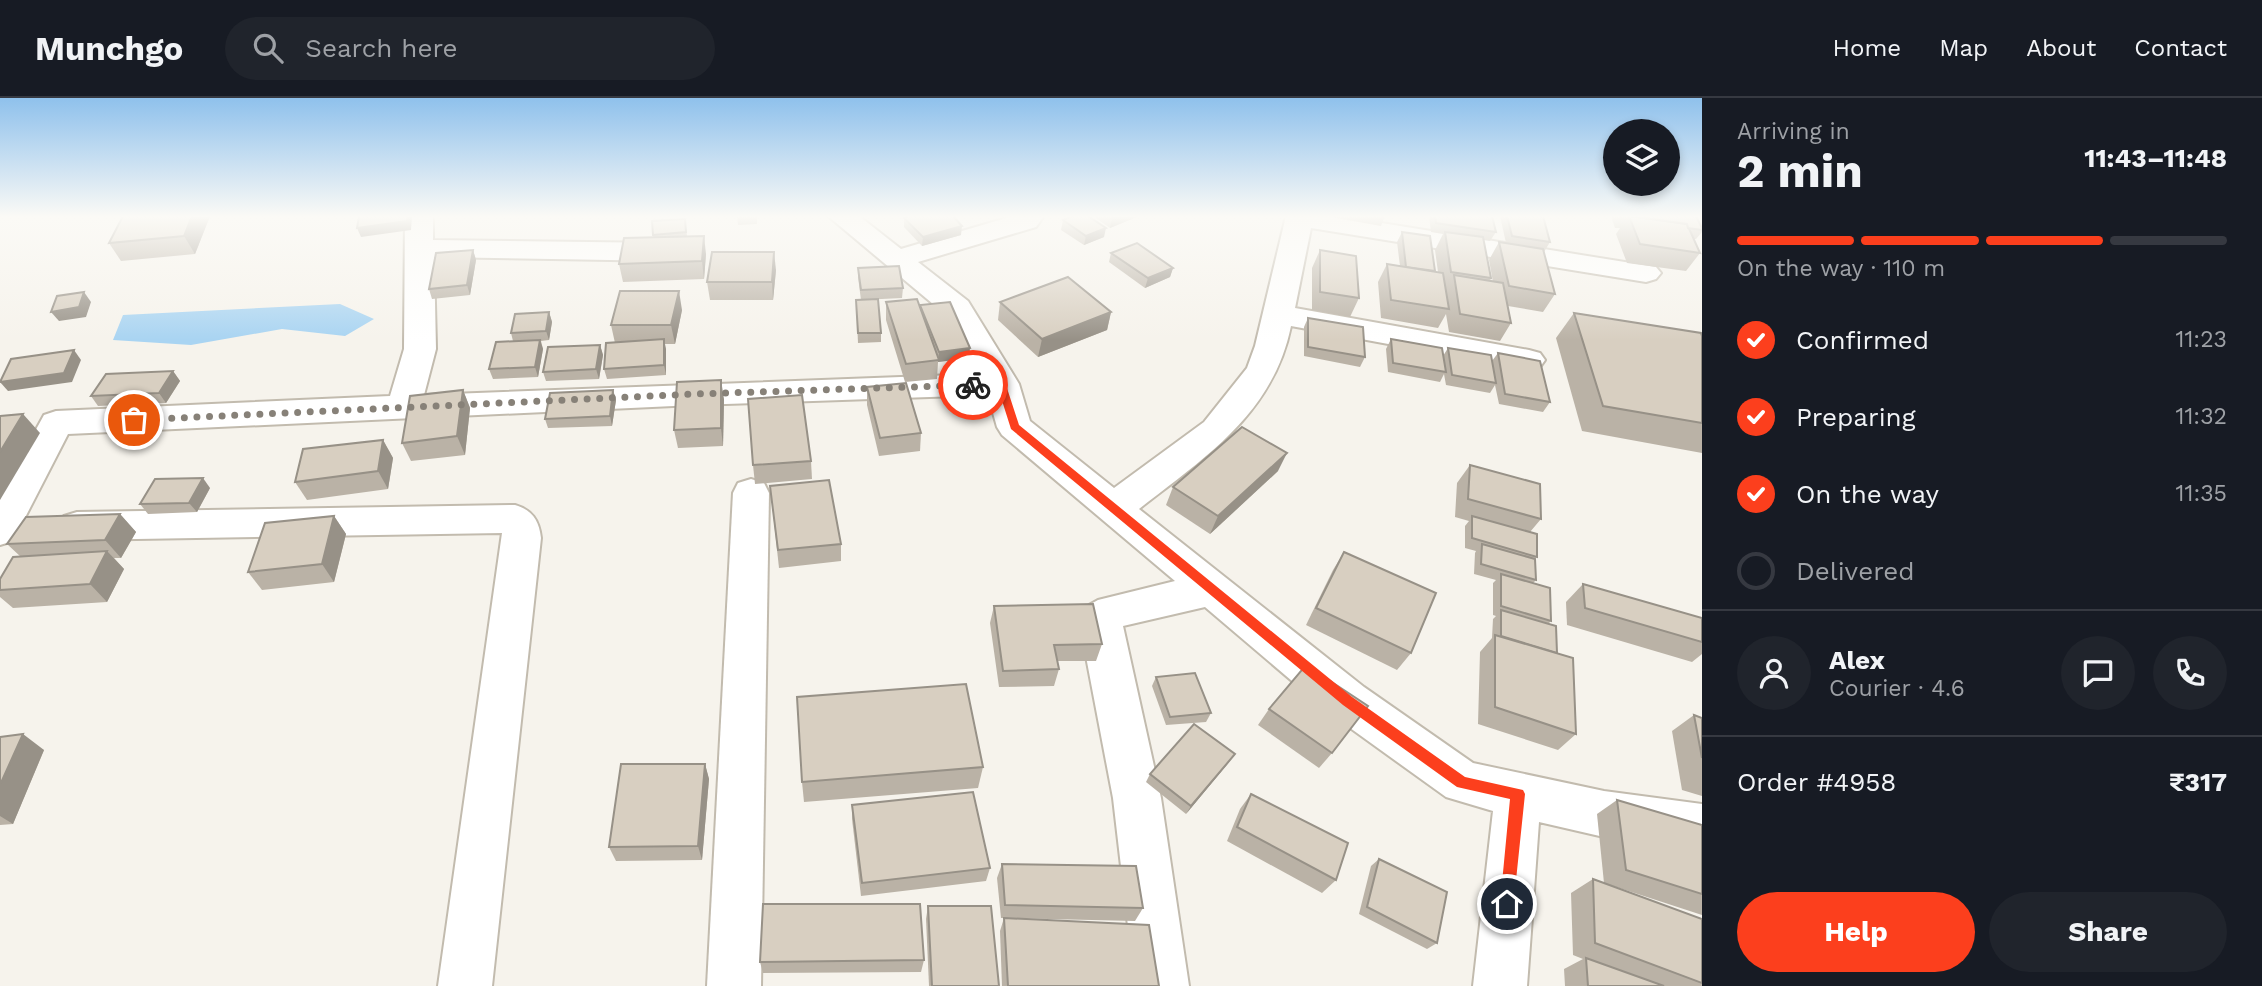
<!DOCTYPE html>
<html lang="en">
<head>
<meta charset="utf-8">
<style>
  :root { --surface:#171b24; --page:#20242c; --text:#f1f3f6; --muted:#9ea1a6; --line:#363941; --accent:#fc3f1d }
  body { margin:0; font-family:"Work Sans",sans-serif; background:var(--page); color:var(--text); height:100vh; display:flex; flex-direction:column; font-size:26px; white-space:nowrap }
  * { box-sizing:border-box; margin:0 }
  p { font-size:23px; color:var(--muted) }
  .icon { flex:none; width:38px; height:38px; fill:none; stroke:currentColor; stroke-width:2; stroke-linecap:round; stroke-linejoin:round }
  .map { position:relative; flex:1; overflow:hidden }
  .sheet { display:flex; flex-direction:column; background:var(--surface); width:560px }
  .sheet>* { flex:none }
  .controls { position:absolute; left:1603px; top:21px; display:grid; gap:14px }
  .controls a { display:grid; place-items:center; width:77px; height:77px; border-radius:50%; background:var(--surface); box-shadow:0 4px 10px #0003; font-size:35px }
  .pin { position:absolute; display:grid; place-items:center; width:60px; height:60px; color:#fff; margin:-30px; border:4px solid #fff; border-radius:50%; box-shadow:0 2px 7px #0007 }
  .courier { position:absolute; display:grid; place-items:center; width:70px; height:70px; margin:-35px; border:5px solid #fc3f1d; border-radius:50%; background:#fff; color:#222; box-shadow:0 2px 9px #0007 }
  .head em { font-style:normal; font-weight:700 }
  .head div { display:flex; flex-direction:column-reverse }
  .head { display:flex; align-items:center; justify-content:space-between; height:119px; padding:0 35px }
  h1 { font-size:46px; font-weight:700; line-height:52px }
  .bar { display:grid; grid-template-columns:repeat(4,1fr); gap:10px 7px; align-content:center; height:84px; padding:0 35px }
  .bar i { height:9px; border-radius:5px; background:var(--line) }
  .bar .on { background:var(--accent) }
  .bar p { grid-column:span 4 }
  .line { display:flex; align-items:center; gap:18px; padding:0 35px; border-top:2px solid var(--line) }
  .line div { flex:1 }
  .round { display:grid; place-items:center; flex:none; width:74px; height:74px; border-radius:37px; background:var(--page) }
  ol { padding:0 35px; list-style:none }
  li { display:flex; align-items:center; gap:21px; height:77px }
  li p { margin-inline-start:auto }
  li .icon { padding:7px; border-radius:50%; background:var(--accent); color:#fff; stroke-width:4 }
  li:last-child { color:var(--muted) }
  li i { width:38px; height:38px; border:4px solid var(--line); border-radius:50% }
  .action { display:flex; gap:14px; margin-top:auto; padding:14px 35px }
  .action a { flex:1; height:80px; border-radius:42px; background:var(--accent); color:#fff; font-size:28px; font-weight:700; line-height:80px; text-align:center }
  .action a+a { background:var(--page); color:var(--text) }
  header { display:flex; align-items:center; gap:42px; box-sizing:border-box; height:98px; padding:0 35px; background:var(--surface); border-bottom:2px solid var(--line) }
  header strong { font-size:33px }
  nav { display:flex; gap:38px; margin-inline-start:auto; font-size:24px }
  .search { width:490px; height:63px; background:var(--page); display:flex; align-items:center; gap:18px; box-sizing:border-box; padding:0 24px; border-radius:38px; color:var(--muted); font-size:26px }
  main { display:flex; flex:1; min-height:0 }
  .map>svg:first-child { display:block }
  .water { fill:#a9d4f2 }
  .lines { fill:none; stroke-linecap:round; stroke-linejoin:round }
  .minor-casing { stroke:#c2bbae; stroke-width:4 }
  .minor { fill:#fff; fill-rule:evenodd }
  .wall { fill:#bab2a6 }
  .shaded-wall { fill:#979187 }
  .building { fill:#d8cfc1; stroke:#979187; stroke-width:2 }
  .route { fill:#fc3f1d }
  .done { stroke:#878178; stroke-width:7; stroke-dasharray:0 12.6 }
</style>
</head>
<body>
<header>
<strong>Munchgo</strong>
<div class="search"><svg class="icon" aria-label="search" viewBox="0 0 24 24"><circle cx="10" cy="10" r="6"/><path d="M15 15l6 6"/></svg>Search here</div>
<nav><a>Home</a><a>Map</a><a>About</a><a>Contact</a></nav>
</header>
<main>
<div class="map">
<svg width="1702" height="888" viewBox="0 0 1702 888">
  <rect width="100%" height="100%" fill="#f6f3ec"/>
  <polygon class="water" points="340,206 374,221 345,238 282,231 191,247 113,242 123,217"/>
  <g class="lines">
    <defs>
      <g id="minor">
        <path d="M 405,118 L 433,118 L 433,142 L 668,145 L 678,148 L 682,154 L 678,160 L 668,163 L 434,159 L 436,251 L 424,297 L 980,276 L 945,216 L 828,118 L 859,118 L 901,151 L 1013,118 L 1044,118 L 1036,129 L 918,164 L 968,203 L 1019,286 L 1030,323 L 1114,390 L 1204,324 L 1247,270 L 1255,248 L 1286,118 L 1338,118 L 1656,169 L 1661,175 L 1656,181 L 1646,184 L 1311,130 L 1295,210 L 1529,252 L 1540,255 L 1545,262 L 1540,269 L 1529,272 L 1291,228 C 1273,316 1205,359 1139,411 L 1364,589 L 1473,665 L 1604,693 L 1702,706 L 1702,752 L 1604,739 L 1539,724 L 1527,888 L 1473,888 L 1493,713 L 1446,699 L 1332,617 L 1205,509 L 1123,528 L 1161,700 L 1189,888 L 1135,888 L 1113,700 L 1080,527 L 1089,507 L 1098,502 L 1175,483 L 1002,337 L 997,329 L 988,297 L 695,307 L 68,336 L 13,443 L 0,447 L 0,397 L 44,317 L 56,313 L 390,298 L 404,251 Z"/>
        <polygon points="751,381 764,385 769,395 761,888 707,888 733,395 738,385"/>
        <path d="M 515,407 C 532,412 539,422 541,440 L 492,888 L 438,888 L 502,435 L 77,442 L 64,438 L 58,428 L 64,418 L 77,414 Z"/>
      </g>
    </defs>
    <use href="#minor" class="minor-casing"/>
    <use href="#minor" class="minor"/>
  </g>
  <g class="wall">
    <polygon points="210,118 195,156 121,163 109,145"/>
    <polygon points="737,118 757,118 757,126 738,127"/>
    <polygon points="1093,118 1139,118 1110,130"/>
    <polygon points="1325,118 1385,118 1381,128"/>
    <polygon points="1429,118 1492,118 1496,134 1490,143 1483,142 1491,180 1490,183 1493,184 1489,162 1499,144 1506,145 1500,118 1543,118 1550,144 1544,154 1555,196 1543,214 1508,208 1511,225 1500,243 1449,234 1446,216 1438,230 1381,220 1378,184 1387,166 1400,168 1397,144 1402,134 1435,173 1438,174 1435,152 1443,136 1431,134"/>
    <polygon points="1611,118 1696,118 1702,130 1702,134 1696,141 1694,141 1700,155 1686,173 1627,165 1616,136 1620,130 1615,130"/>
    <polygon points="904,120 961,137 922,148 904,129"/>
    <polygon points="685,121 687,138 706,156 704,181 623,184 619,166 653,139 652,123"/>
    <polygon points="1063,122 1104,139 1084,147 1061,132"/>
    <polygon points="473,152 476,162 470,197 432,201 429,191"/>
    <polygon points="1320,152 1359,200 1350,219 1312,212 1312,170"/>
    <polygon points="1111,155 1173,170 1170,179 1145,190 1109,164"/>
    <polygon points="858,170 903,190 902,200 861,202 858,179"/>
    <polygon points="776,172 773,202 710,202 707,184"/>
    <polygon points="856,202 881,235 881,244 858,245"/>
    <polygon points="886,204 920,209 969,260 938,264 937,281 905,284 886,222"/>
    <polygon points="1000,204 1111,214 1107,232 1038,259 998,222"/>
    <polygon points="682,212 675,246 665,246 666,277 607,281 604,271 615,245 611,227"/>
    <polygon points="549,214 552,224 549,242 541,243 543,251 538,279 493,281 489,271 513,243 511,235"/>
    <polygon points="1574,215 1702,238 1702,355 1582,333 1556,240"/>
    <polygon points="1308,220 1365,259 1360,269 1304,258 1304,229"/>
    <polygon points="1391,241 1443,258 1448,250 1492,263 1498,255 1550,304 1543,314 1499,306 1495,287 1490,295 1446,287 1444,276 1440,284 1388,274 1386,251"/>
    <polygon points="600,247 603,257 599,281 546,283 543,274"/>
    <polygon points="173,273 180,283 166,305 98,308 91,298"/>
    <polygon points="867,289 921,335 920,353 879,358 867,307"/>
    <polygon points="463,292 470,310 465,357 411,363 402,345"/>
    <polygon points="613,292 616,302 612,328 548,330 545,321"/>
    <polygon points="724,301 723,348 678,350 674,332"/>
    <polygon points="383,342 393,360 388,391 307,402 295,384"/>
    <polygon points="811,363 812,381 755,386 753,367"/>
    <polygon points="1470,367 1541,421 1530,434 1537,459 1535,461 1536,482 1533,485 1551,523 1548,526 1557,555 1576,636 1558,652 1478,626 1480,554 1492,540 1493,521 1496,518 1493,517 1493,485 1496,482 1474,476 1475,455 1476,453 1465,450 1465,428 1469,423 1455,419 1457,385"/>
    <polygon points="1278,373 1210,436 1166,407 1173,389"/>
    <polygon points="210,390 197,414 148,416 140,406"/>
    <polygon points="772,406 841,446 841,463 779,470"/>
    <polygon points="120,416 136,434 121,460 114,460 124,471 107,504 13,510 0,499 0,481 21,459 7,446"/>
    <polygon points="334,418 346,436 334,484 262,492 248,474"/>
    <polygon points="1344,454 1411,555 1397,572 1306,527 1333,472"/>
    <polygon points="1583,486 1702,520 1702,556 1692,564 1567,527 1566,504"/>
    <polygon points="994,508 1102,546 1096,563 1057,563 1059,571 1054,588 999,589 990,525"/>
    <polygon points="1156,579 1211,615 1206,624 1166,627 1152,588"/>
    <polygon points="1269,611 1332,655 1319,670 1258,627"/>
    <polygon points="1694,617 1702,620 1702,698 1682,692 1672,633"/>
    <polygon points="0,639 44,652 13,726 0,727"/>
    <polygon points="1229,664 1186,716 1146,684 1150,676"/>
    <polygon points="705,666 709,681 702,762 616,763 609,749"/>
    <polygon points="983,669 978,690 804,704 802,684"/>
    <polygon points="1251,696 1336,782 1322,795 1227,743 1240,711"/>
    <polygon points="1617,702 1702,727 1702,817 1604,785 1597,716"/>
    <polygon points="852,707 990,770 986,783 861,798 852,721"/>
    <polygon points="1379,761 1437,845 1427,851 1359,816 1371,768"/>
    <polygon points="1002,766 1143,810 1135,823 1001,820 997,780"/>
    <polygon points="1593,781 1702,821 1702,888 1565,888 1564,871 1583,861 1573,857 1571,795"/>
    <polygon points="928,808 999,888 929,888 926,821"/>
    <polygon points="1004,820 1159,888 1002,888 1000,833"/>
    <polygon points="924,862 921,874 763,875 760,864"/>
  </g>
  <g class="shaded-wall">
    <polygon points="192,118 210,118 195,156 184,138"/>
    <polygon points="408,118 412,118 411,132 361,139 357,130"/>
    <polygon points="1117,118 1139,118 1110,130 1112,120"/>
    <polygon points="962,128 961,137 922,148 923,139"/>
    <polygon points="1106,130 1104,139 1084,147 1086,138"/>
    <polygon points="704,138 706,156 704,181 702,163"/>
    <polygon points="473,152 476,162 470,197 467,187"/>
    <polygon points="774,154 776,172 773,202 772,184"/>
    <polygon points="1173,170 1170,179 1145,190 1148,180"/>
    <polygon points="679,193 682,212 675,246 671,227"/>
    <polygon points="84,194 91,204 86,219 59,223 51,214"/>
    <polygon points="549,214 552,224 549,242 546,233"/>
    <polygon points="1111,214 1107,232 1038,259 1042,241"/>
    <polygon points="664,241 666,251 666,277 664,267"/>
    <polygon points="540,242 543,251 538,279 535,269"/>
    <polygon points="600,247 603,257 599,281 596,271"/>
    <polygon points="970,250 969,260 938,264 938,262 939,254"/>
    <polygon points="74,252 81,262 72,284 8,293 0,284"/>
    <polygon points="173,273 180,283 166,305 159,295"/>
    <polygon points="721,282 724,301 723,348 721,330"/>
    <polygon points="463,292 470,310 465,357 457,338"/>
    <polygon points="613,292 616,302 612,328 610,318"/>
    <polygon points="23,316 40,335 0,402 0,354"/>
    <polygon points="383,342 393,360 388,391 378,373"/>
    <polygon points="1287,355 1278,373 1210,436 1218,418"/>
    <polygon points="203,380 210,390 197,414 189,405"/>
    <polygon points="120,416 136,434 121,460 105,442"/>
    <polygon points="334,418 346,436 334,484 322,466"/>
    <polygon points="107,453 124,471 107,504 90,486"/>
    <polygon points="23,636 44,652 13,726 0,718 0,687"/>
    <polygon points="1235,656 1229,664 1186,716 1191,708"/>
    <polygon points="705,666 709,681 702,762 698,748"/>
  </g>
  <g class="building">
    <polygon points="123,118 192,118 184,138 109,145"/>
    <polygon points="359,118 408,118 407,123 357,130"/>
    <polygon points="910,118 953,118 962,128 923,139 904,120"/>
    <polygon points="1072,118 1088,118 1106,130 1086,138 1063,122"/>
    <polygon points="1435,118 1492,118 1496,134 1436,125"/>
    <polygon points="1507,118 1543,118 1550,144 1512,138"/>
    <polygon points="1629,118 1687,126 1700,155 1640,146"/>
    <polygon points="1631,118 1696,118 1702,130 1702,132 1688,130 1687,126"/>
    <polygon points="685,121 686,134 653,137 652,123"/>
    <polygon points="1402,134 1430,138 1435,173 1406,169"/>
    <polygon points="1445,134 1483,139 1491,180 1451,174"/>
    <polygon points="704,138 702,163 619,166 624,140"/>
    <polygon points="1499,144 1543,151 1555,196 1509,188"/>
    <polygon points="1137,145 1173,170 1148,180 1111,155"/>
    <polygon points="473,152 467,187 429,191 436,155"/>
    <polygon points="1320,152 1356,158 1359,200 1320,194"/>
    <polygon points="712,154 774,154 772,184 707,184"/>
    <polygon points="1387,166 1443,175 1449,211 1391,202"/>
    <polygon points="899,168 903,190 861,192 858,170"/>
    <polygon points="1454,177 1503,185 1511,225 1460,216"/>
    <polygon points="1068,179 1111,214 1042,241 1000,204"/>
    <polygon points="620,193 679,193 671,227 611,227"/>
    <polygon points="84,194 79,209 51,214 57,198"/>
    <polygon points="878,201 881,235 858,235 856,202"/>
    <polygon points="917,201 939,262 906,266 886,204"/>
    <polygon points="950,204 970,250 939,254 920,207"/>
    <polygon points="549,214 546,233 511,235 515,216"/>
    <polygon points="1574,215 1701,235 1702,238 1702,325 1603,308"/>
    <polygon points="1308,220 1363,229 1365,259 1308,249"/>
    <polygon points="664,241 664,267 604,271 606,245"/>
    <polygon points="1391,241 1442,250 1446,274 1393,265"/>
    <polygon points="540,242 535,269 489,271 496,244"/>
    <polygon points="600,247 596,271 543,274 548,249"/>
    <polygon points="1448,250 1491,257 1496,285 1452,277"/>
    <polygon points="74,252 64,275 0,284 11,261"/>
    <polygon points="1498,255 1540,263 1550,304 1505,296"/>
    <polygon points="173,273 159,295 91,298 106,276"/>
    <polygon points="721,282 721,330 674,332 677,284"/>
    <polygon points="906,285 921,335 880,340 867,289"/>
    <polygon points="463,292 457,338 402,345 410,298"/>
    <polygon points="613,292 610,318 545,321 550,295"/>
    <polygon points="802,297 811,363 753,367 748,301"/>
    <polygon points="23,316 0,354 0,318"/>
    <polygon points="1242,329 1287,355 1218,418 1173,389"/>
    <polygon points="383,342 378,373 295,384 303,351"/>
    <polygon points="1470,367 1540,386 1541,421 1468,401"/>
    <polygon points="203,380 189,405 140,406 155,381"/>
    <polygon points="829,382 841,446 778,452 770,388"/>
    <polygon points="120,416 105,442 7,446 26,419"/>
    <polygon points="334,418 322,466 248,474 265,425"/>
    <polygon points="1472,418 1537,436 1537,459 1472,440"/>
    <polygon points="1482,446 1535,461 1536,482 1481,466"/>
    <polygon points="107,453 90,486 0,492 0,481 13,459"/>
    <polygon points="1344,454 1436,495 1411,555 1316,510"/>
    <polygon points="1501,476 1550,490 1551,523 1501,508"/>
    <polygon points="1583,486 1702,520 1702,544 1585,510"/>
    <polygon points="1093,506 1102,546 1054,547 1059,571 1003,573 994,508"/>
    <polygon points="1501,512 1556,528 1557,555 1501,538"/>
    <polygon points="1495,537 1573,560 1576,636 1495,609"/>
    <polygon points="1306,567 1368,608 1332,655 1269,611"/>
    <polygon points="1195,575 1211,615 1170,619 1156,579"/>
    <polygon points="966,586 983,669 802,684 797,599"/>
    <polygon points="1694,617 1702,620 1702,660"/>
    <polygon points="1194,626 1235,656 1191,708 1150,676"/>
    <polygon points="23,636 0,687 0,639"/>
    <polygon points="621,666 705,666 698,748 609,749"/>
    <polygon points="973,694 990,770 862,785 852,707"/>
    <polygon points="1251,696 1348,745 1336,782 1237,729"/>
    <polygon points="1617,702 1702,727 1702,796 1626,772"/>
    <polygon points="1379,761 1447,794 1437,845 1367,809"/>
    <polygon points="1002,766 1136,768 1143,810 1005,807"/>
    <polygon points="1593,781 1702,821 1702,885 1595,845"/>
    <polygon points="763,806 920,806 924,862 760,864"/>
    <polygon points="928,808 991,808 999,888 932,888"/>
    <polygon points="1004,820 1149,827 1159,888 1008,888"/>
    <polygon points="1586,860 1664,888 1588,888"/>
  </g>
  <linearGradient id="sky" x2="0" y2="1"><stop stop-color="#8fc1ec"/><stop offset="0.49" stop-color="#fbfaf6"/><stop offset="1" stop-color="#fbfaf6" stop-opacity="0"/></linearGradient>
  <rect width="1702" height="242" fill="url(#sky)"/>
  <polygon class="route" points="1005,284 1019,327 1352,599 1465,679 1523,692 1525,696 1513,811 1507,813 1502,811 1500,806 1510,701 1457,689 1343,607 1011,331 998,290 973,290 968,287 973,284"/>
  <g class="lines">
    <polyline class="done" points="134,322 695,296 973,287"/>
  </g>
</svg>
<div class="controls">
<a><svg class="icon" aria-label="layers" viewBox="0 0 24 24"><path d="M12 4l9 5-9 5-9-5zM3 14l9 5 9-5"/></svg></a>
</div>
<div class="pin" style="left:134px;top:322px;background:#ea580c"><svg class="icon" aria-label="bag" viewBox="0 0 24 24"><path d="M5 8h14l-1 12H6zM9 8a3 3 0 0 1 6 0"/></svg></div>
<div class="pin" style="left:1507px;top:806px;background:#1f2937"><svg class="icon" aria-label="home" viewBox="0 0 24 24"><path d="M3 11l9-7 9 7M6 9v11h12V9"/></svg></div>
<div class="courier" style="left:973px;top:287px"><svg class="icon" aria-label="bike" viewBox="0 0 24 24"><circle cx="6" cy="16" r="4"/><circle cx="18" cy="16" r="4"/><path d="M6 16l4-8h5l3 8M10 8l3 8H6M13 5h3"/></svg></div>
</div>
<section class="sheet">
<div class="head"><div><h1>2 min</h1><p>Arriving in</p></div><em>11:43–11:48</em></div>
<div class="bar"><i class="on"></i><i class="on"></i><i class="on"></i><i></i><p>On the way · 110 m</p></div>
<ol>
<li><svg class="icon" aria-label="check" viewBox="0 0 24 24"><path d="M5 12l5 5 9-10"/></svg>Confirmed<p>11:23</p></li>
<li><svg class="icon" aria-label="check" viewBox="0 0 24 24"><path d="M5 12l5 5 9-10"/></svg>Preparing<p>11:32</p></li>
<li><svg class="icon" aria-label="check" viewBox="0 0 24 24"><path d="M5 12l5 5 9-10"/></svg>On the way<p>11:35</p></li>
<li><i></i>Delivered</li>
</ol>
<div class="line" style="height:126px"><a class="round"><svg class="icon" aria-label="person" viewBox="0 0 24 24"><circle cx="12" cy="8" r="4"/><path d="M4 21q1-7 8-7t8 7"/></svg></a><div><b>Alex</b><p>Courier · 4.6</p></div><a class="round"><svg class="icon" aria-label="chat" viewBox="0 0 24 24"><path d="M4 5h16v11H9l-5 4z"/></svg></a><a class="round"><svg class="icon" aria-label="phone" viewBox="0 0 24 24"><path d="M5 4h4l2 5-3 2q2 4 5 5l2-3 5 2v4C11 20 4 13 5 4z"/></svg></a></div>
<div class="line" style="height:91px"><div>Order #4958</div><b>₹317</b></div>
<div class="action"><a>Help</a><a>Share</a></div>
</section>
</main>
</body>
</html>
